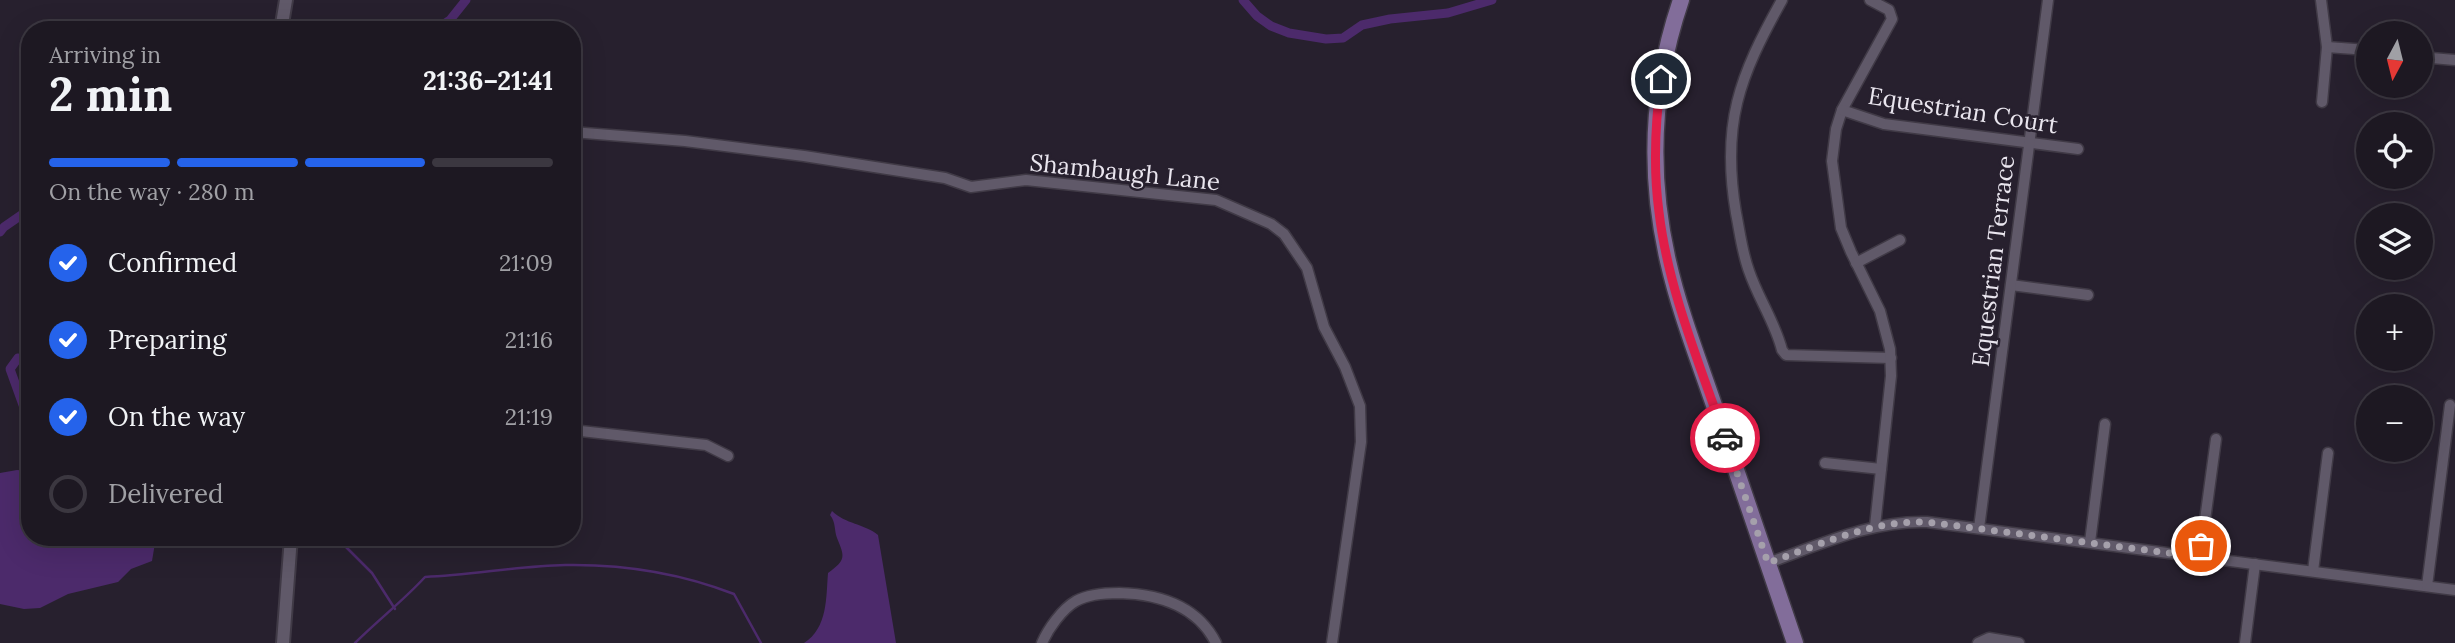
<!DOCTYPE html>
<html lang="en">
<head>
<meta charset="utf-8">
<style>
  :root { --surface:#1d1822; --page:#25212a; --text:#f1f3f6; --muted:#a0a0a5; --line:#3b3740; --accent:#2563eb }
  body { margin:0; font-family:Lora,serif; background:var(--page); color:var(--text); height:100vh; display:flex; flex-direction:column; font-size:26px; white-space:nowrap }
  * { box-sizing:border-box; margin:0 }
  p { font-size:23px; color:var(--muted) }
  .icon { flex:none; width:38px; height:38px; fill:none; stroke:currentColor; stroke-width:2; stroke-linecap:round; stroke-linejoin:round }
  .map { position:relative; flex:1; overflow:hidden }
  .drawer { position:absolute; left:21px; top:21px; width:560px; height:525px; display:flex; flex-direction:column; background:var(--surface); border-radius:28px; box-shadow:0 7px 28px #0002,0 0 0 2px var(--line) }
  .drawer>* { flex:none }
  .needle { width:46px; rotate:187deg }
  .buttons { position:absolute; left:2356px; top:21px; display:grid; gap:14px }
  .buttons a { display:grid; place-items:center; width:77px; height:77px; border-radius:50%; background:var(--surface); box-shadow:0 7px 28px #0002,0 0 0 2px var(--line); font-size:35px }
  .pin { position:absolute; display:grid; place-items:center; width:60px; height:60px; color:#fff; margin:-30px; border:4px solid #fff; border-radius:50%; box-shadow:0 2px 7px #0007 }
  .courier { position:absolute; display:grid; place-items:center; width:70px; height:70px; margin:-35px; border:5px solid #e11d48; border-radius:50%; background:#fff; color:#222; box-shadow:0 2px 9px #0007 }
  .headline em { font-style:normal; font-weight:800 }
  .headline div { display:flex; flex-direction:column-reverse }
  .headline { display:flex; align-items:center; justify-content:space-between; height:119px; padding:0 28px }
  h1 { font-size:46px; font-weight:800; line-height:52px }
  .bar { display:grid; grid-template-columns:repeat(4,1fr); gap:10px 7px; align-content:center; height:84px; padding:0 28px }
  .bar i { height:9px; border-radius:5px; background:var(--line) }
  .bar .current { background:var(--accent) }
  .bar p { grid-column:span 4 }
  ol { padding:0 28px; list-style:none }
  li { display:flex; align-items:center; gap:21px; height:77px }
  li p { margin-inline-start:auto }
  li .icon { padding:7px; border-radius:50%; background:var(--accent); color:#fff; stroke-width:4 }
  li:last-child { color:var(--muted) }
  li i { width:38px; height:38px; border:4px solid var(--line); border-radius:50% }
  .map>svg:first-child { display:block }
  .water { fill:#4c2a6b }
  .lines { fill:none; stroke-linecap:round; stroke-linejoin:round }
  .stream { stroke:#4c2a6b; stroke-width:2.5 }
  .canal { stroke:#4c2a6b; stroke-width:9 }
  .minor-casing { stroke:#403a46; stroke-width:13 }
  .tertiary-casing { stroke:#403a46; stroke-width:16 }
  .primary-casing { stroke:#403a46; stroke-width:19 }
  .minor { stroke:#605969; stroke-width:10 }
  .tertiary { stroke:#605969; stroke-width:12 }
  .primary { stroke:#826d9a; stroke-width:16 }
  .done { stroke:#a5a0ab; stroke-width:7; stroke-dasharray:0 12.6 }
  .route { stroke:#e11d48; stroke-width:9 }
  .labels { text-anchor:middle; dominant-baseline:central; stroke-width:5; stroke-linejoin:round; paint-order:stroke }
  .street-label { font-size:24px; fill:#e9e5ee; stroke:#27202e }
</style>
</head>
<body>
<div class="map">
<svg width="2455" height="643" viewBox="0 0 2455 643">
  <rect width="100%" height="100%" fill="#27202e"/>
  <g class="water">
    <polygon points="17,470 30,471 30,537 156,537 152,561 131,569 118,582 68,594 40,608 24,609 0,604 0,473"/>
    <path d="M 832,511 C 845,524 865,524 878,535 L 896,643 L 804,643 C 828,628 826,597 828,573 C 846,560 845,557 837,538 C 834,530 836,522 830,515 Z"/>
  </g>
  <g class="lines">
    <g class="stream">
      <polyline points="336,537 372,573 395,609"/>
      <path d="M 355,643 C 378,620 403,601 425,577 C 472,575 519,566 565,565 C 624,564 680,573 734,594 L 761,643"/>
    </g>
    <g class="canal">
      <polyline points="1243,0 1257,16 1271,26 1289,33 1326,39 1343,38 1362,25 1390,19 1448,13 1492,0"/>
      <polyline points="435,30 450,20 466,0"/>
      <polyline points="0,232 4,227 30,209"/>
      <polyline points="25,352 30,348"/>
      <polyline points="18,358 10,369 23,405"/>
      <polyline points="24,413 27,434 30,439"/>
    </g>
    <defs>
      <g id="minor">
        <path d="M 1782,0 C 1739,77 1721,124 1736,213 C 1740,233 1742,252 1749,271 C 1758,298 1775,322 1782,350 L 1786,355 L 1891,358"/>
        <polyline points="1870,0 1889,10 1892,19 1842,110 1836,129 1832,161 1841,228 1851,252 1880,311 1890,349 1891,376 1875,526"/>
        <polyline points="2321,0 2327,47 2322,102"/>
        <polyline points="2327,47 2368,50"/>
        <polyline points="2420,57 2455,60"/>
        <polyline points="1842,110 1884,124 2078,149"/>
        <polyline points="572,132 685,141 804,156 945,178 971,187 1026,180 1216,200 1271,224 1284,234 1307,268 1324,327 1345,367 1360,406 1361,442 1332,643"/>
        <polyline points="1856,263 1900,240"/>
        <polyline points="2011,285 2088,295"/>
        <polyline points="572,430 706,445 728,456"/>
        <polyline points="1825,463 1881,469"/>
        <polyline points="1979,528 2048,0"/>
        <polyline points="2090,542 2105,424"/>
        <polyline points="2200,557 2216,439"/>
        <path d="M 1768,563 C 1819,545 1872,520 1927,522 L 2455,590"/>
        <polyline points="2313,571 2328,453"/>
        <polyline points="2427,586 2450,405"/>
        <path d="M 1042,643 C 1048,629 1062,609 1076,601 C 1089,594 1105,593 1119,593 C 1159,594 1197,605 1216,643"/>
        <polyline points="1978,643 1989,638 2019,643"/>
        <polyline points="2245,643 2255,564"/>
      </g>
      <g id="tertiary">
        <polyline points="281,30 286,0"/>
        <polyline points="283,643 291,537"/>
      </g>
      <path id="primary" d="M 1681,0 C 1652,85 1648,174 1668,261 C 1680,314 1701,366 1718,417 C 1744,492 1769,568 1795,643"/>
    </defs>
    <use href="#minor" class="minor-casing"/>
    <use href="#tertiary" class="tertiary-casing"/>
    <use href="#primary" class="primary-casing"/>
    <use href="#minor" class="minor"/>
    <use href="#tertiary" class="tertiary"/>
    <use href="#primary" class="primary"/>
  </g>
  <g class="lines">
    <path class="done" d="M 1725,438 L 1768,563 C 1819,545 1872,520 1927,522 L 2200,557 L 2201,546"/>
    <path class="route" d="M 1661,79 C 1655,124 1653,168 1659,212 C 1668,289 1700,365 1725,438"/>
  </g>
  <g class="labels">
    <g class="street-label">
      <text transform="translate(1963 110) rotate(9)">Equestrian Court</text>
      <text transform="translate(1125 172) rotate(6)">Shambaugh Lane</text>
      <text transform="translate(1993 261) rotate(-83)">Equestrian Terrace</text>
    </g>
  </g>
</svg>
<div class="buttons">
<a><svg class="needle" viewBox="-14 -14 28 28"><path d="M0-13l5 13h-10z" fill="#e53935"/><path d="M0 13l5-13h-10z" fill="#a0a0a5"/></svg></a>
<a><svg class="icon" aria-label="locate" viewBox="0 0 24 24"><circle cx="12" cy="12" r="6"/><path d="M12 2v4M12 18v4M2 12h4M18 12h4"/></svg></a>
<a><svg class="icon" aria-label="layers" viewBox="0 0 24 24"><path d="M12 4l9 5-9 5-9-5zM3 14l9 5 9-5"/></svg></a>
<a>+</a>
<a>−</a>
</div>
<div class="pin" style="left:2201px;top:546px;background:#ea580c"><svg class="icon" aria-label="bag" viewBox="0 0 24 24"><path d="M5 8h14l-1 12H6zM9 8a3 3 0 0 1 6 0"/></svg></div>
<div class="pin" style="left:1661px;top:79px;background:#1f2937"><svg class="icon" aria-label="home" viewBox="0 0 24 24"><path d="M3 11l9-7 9 7M6 9v11h12V9"/></svg></div>
<div class="courier" style="left:1725px;top:438px"><svg class="icon" aria-label="car" viewBox="0 0 24 24"><path d="M5 17H2v-5l4-1 3-4h7l3 4 3 1v5h-3M9 17h6M6 11h13"/><circle cx="7" cy="17" r="2"/><circle cx="17" cy="17" r="2"/></svg></div>
<section class="drawer">
<div class="headline"><div><h1>2 min</h1><p>Arriving in</p></div><em>21:36–21:41</em></div>
<div class="bar"><i class="current"></i><i class="current"></i><i class="current"></i><i></i><p>On the way · 280 m</p></div>
<ol>
<li><svg class="icon" aria-label="check" viewBox="0 0 24 24"><path d="M5 12l5 5 9-10"/></svg>Confirmed<p>21:09</p></li>
<li><svg class="icon" aria-label="check" viewBox="0 0 24 24"><path d="M5 12l5 5 9-10"/></svg>Preparing<p>21:16</p></li>
<li><svg class="icon" aria-label="check" viewBox="0 0 24 24"><path d="M5 12l5 5 9-10"/></svg>On the way<p>21:19</p></li>
<li><i></i>Delivered</li>
</ol>
</section>
</div>
</body>
</html>
